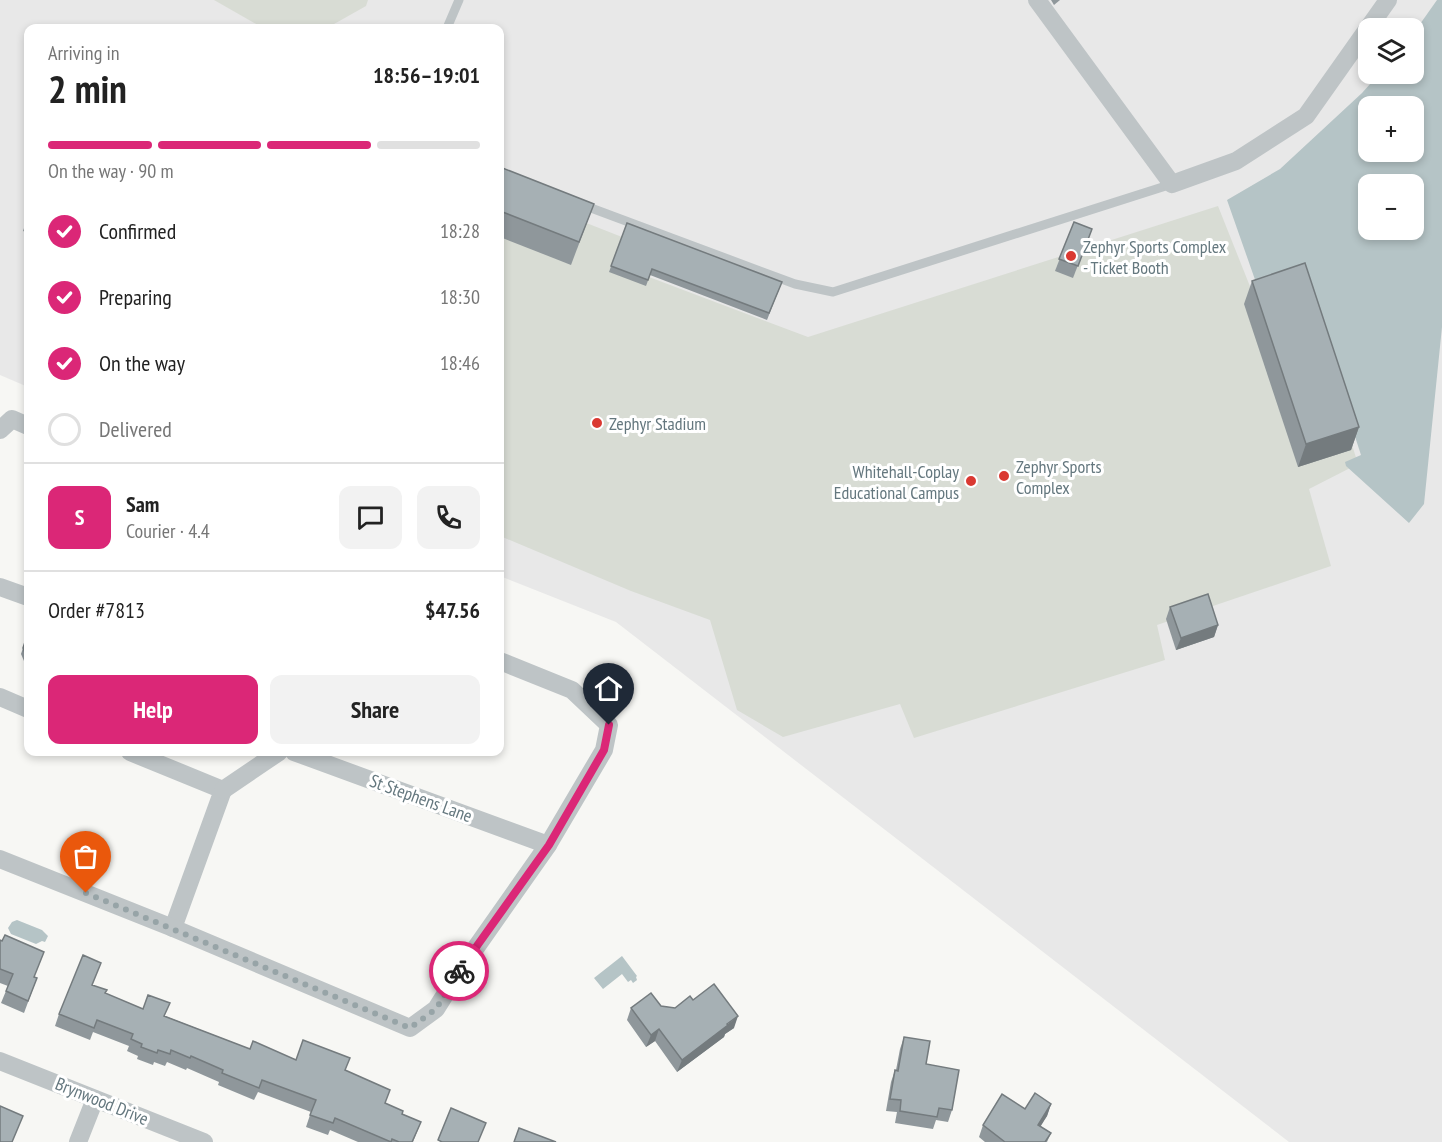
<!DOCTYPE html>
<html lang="en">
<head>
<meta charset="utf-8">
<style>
  :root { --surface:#fff; --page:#f2f2f2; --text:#222; --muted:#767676; --line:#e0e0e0; --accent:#db2777 }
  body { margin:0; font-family:"PT Sans Narrow",sans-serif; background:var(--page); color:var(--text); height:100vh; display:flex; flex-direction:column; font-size:22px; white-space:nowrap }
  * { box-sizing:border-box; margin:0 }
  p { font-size:20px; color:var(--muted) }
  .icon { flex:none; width:33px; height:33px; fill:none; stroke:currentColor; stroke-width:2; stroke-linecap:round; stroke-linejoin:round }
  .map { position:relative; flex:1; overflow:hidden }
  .side { position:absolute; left:24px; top:24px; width:480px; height:732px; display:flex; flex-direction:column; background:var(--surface); border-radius:12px; box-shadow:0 3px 9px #0003 }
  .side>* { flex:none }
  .buttons { position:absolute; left:1358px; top:18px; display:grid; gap:12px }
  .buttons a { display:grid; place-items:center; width:66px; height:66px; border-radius:12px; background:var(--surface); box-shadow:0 3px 9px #0003; font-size:30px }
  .pin { position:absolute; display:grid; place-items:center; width:51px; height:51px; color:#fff; margin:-62px -26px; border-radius:50% 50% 50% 0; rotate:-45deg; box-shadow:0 0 6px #0007 }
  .pin .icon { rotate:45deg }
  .courier { position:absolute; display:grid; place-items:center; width:60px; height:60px; margin:-30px; border:4px solid #db2777; border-radius:50%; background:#fff; color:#222; box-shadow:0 2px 8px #0007 }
  .headline em { font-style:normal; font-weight:700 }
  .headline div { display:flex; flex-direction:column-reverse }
  .headline { display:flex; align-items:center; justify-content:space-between; height:102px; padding:0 24px }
  h1 { font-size:39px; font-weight:700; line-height:45px }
  .bar { display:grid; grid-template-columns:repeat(4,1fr); gap:9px 6px; align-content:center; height:72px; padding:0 24px }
  .bar i { height:8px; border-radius:4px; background:var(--line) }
  .bar .on { background:var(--accent) }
  .bar p { grid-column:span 4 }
  .line { display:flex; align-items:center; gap:15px; padding:0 24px; border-top:2px solid var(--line) }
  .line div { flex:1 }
  .round { display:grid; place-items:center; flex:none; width:63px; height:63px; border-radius:12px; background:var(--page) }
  ol { padding:0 24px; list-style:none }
  li { display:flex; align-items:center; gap:18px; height:66px }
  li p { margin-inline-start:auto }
  li .icon { padding:6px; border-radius:50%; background:var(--accent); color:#fff; stroke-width:4 }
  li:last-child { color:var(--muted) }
  li i { width:33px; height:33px; border:3px solid var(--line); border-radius:50% }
  .primary-button { display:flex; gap:12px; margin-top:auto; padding:12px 24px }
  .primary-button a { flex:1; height:69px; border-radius:12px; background:var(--accent); color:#fff; font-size:24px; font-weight:700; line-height:69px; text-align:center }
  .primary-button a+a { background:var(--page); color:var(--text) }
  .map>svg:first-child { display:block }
  .built { fill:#e8e8e8; fill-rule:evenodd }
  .green { fill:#d8dcd4 }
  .water { fill:#b5c4c6; fill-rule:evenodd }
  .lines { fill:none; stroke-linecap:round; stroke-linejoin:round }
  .lane { stroke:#bec4c6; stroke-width:9 }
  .street { stroke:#bec4c6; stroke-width:18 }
  .wall { fill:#8f979b }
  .shaded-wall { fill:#747b7e }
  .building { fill:#a6b0b4; stroke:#747b7e; stroke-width:1.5 }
  .done { stroke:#97a4a7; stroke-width:6; stroke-dasharray:0 10.8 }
  .route { stroke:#db2777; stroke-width:8 }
  .poi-dot { fill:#da3932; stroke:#fff; stroke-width:2 }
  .labels { text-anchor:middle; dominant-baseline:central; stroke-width:6; stroke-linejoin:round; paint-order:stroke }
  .poi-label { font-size:18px; fill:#64777e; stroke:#fff; text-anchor:start }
  .street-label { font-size:18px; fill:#64777e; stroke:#fff }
</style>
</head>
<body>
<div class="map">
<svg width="1442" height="1142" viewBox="0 0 1442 1142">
  <rect width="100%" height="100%" fill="#f7f7f4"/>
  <path class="built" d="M 0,0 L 1442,0 L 1442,1142 L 1289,1142 L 616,622 L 500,576 L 500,28 L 28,28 L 28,387 L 0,375 ZM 1368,28 L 1413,28 L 1413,74 L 1368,74 ZM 1368,106 L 1413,106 L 1413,152 L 1368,152 ZM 1368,184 L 1413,184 L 1413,230 L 1368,230 Z"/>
  <g class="green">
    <polygon points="214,0 368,0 366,6 327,28 263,28"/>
    <polygon points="500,189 622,237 612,263 808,337 1218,206 1255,299 1299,275 1358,464 1309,489 1331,566 1157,625 1165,660 914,738 900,704 783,737 737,710 710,620 631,591 500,536"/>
  </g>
  <g class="water">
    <path d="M 1437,0 L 1442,0 L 1442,327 L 1424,504 L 1409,523 L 1346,466 L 1345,462 L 1361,455 L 1301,271 L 1259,291 L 1227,200 L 1280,169 L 1362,93 L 1379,74 L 1413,74 L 1413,34 ZM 1368,106 L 1413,106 L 1413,152 L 1368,152 ZM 1368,184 L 1413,184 L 1413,230 L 1368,230 Z"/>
    <polygon points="17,920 42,930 48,936 45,942 42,941 36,944 11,934 8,928 12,922"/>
    <polygon points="622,956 637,976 636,977 637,980 633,983 631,980 628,982 622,974 603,989 594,978"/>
  </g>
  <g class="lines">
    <g class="lane">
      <polyline points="447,28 459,0"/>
      <polyline points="583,205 795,284 833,292 1172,184"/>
    </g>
    <g class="street">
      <polyline points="1037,0 1172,184 1236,161 1306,116 1388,0"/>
      <polyline points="0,430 12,419 28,426"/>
      <polyline points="0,587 28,597"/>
      <polyline points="500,661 572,690 609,725 604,750 548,845"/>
      <polyline points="0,697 28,709"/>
      <polyline points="130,752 223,790 173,928"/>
      <polyline points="223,790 279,752"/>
      <polyline points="0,859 173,928 410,1028 436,1009 463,966 548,845 294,752"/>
      <polyline points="0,1061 204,1142"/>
      <polyline points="78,1142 95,1099"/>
    </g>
  </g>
  <g class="wall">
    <polygon points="1051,0 1060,0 1054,5"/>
    <polygon points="500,167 594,204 571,265 500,237"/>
    <polygon points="28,217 28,233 23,231"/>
    <polygon points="1074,222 1092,229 1073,278 1055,271"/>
    <polygon points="627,223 782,282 767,320 650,275 646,286 609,272"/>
    <polygon points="1252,281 1359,427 1351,450 1298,467 1244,304"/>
    <polygon points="1170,607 1218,625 1214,637 1176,650 1166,619"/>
    <polygon points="28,640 28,662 24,661 21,654 25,642"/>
    <polygon points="0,940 35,977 37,978 24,1013 1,1003 8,986 0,983"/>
    <polygon points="93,985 105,994 143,1009 165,1016 250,1049 345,1070 385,1103 402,1114 421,1122 413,1142 358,1142 330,1130 328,1135 306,1127 311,1112 258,1092 254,1100 218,1085 219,1082 187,1068 186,1070 167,1062 165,1066 154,1062 153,1065 137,1059 138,1056 127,1051 129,1046 93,1032 90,1040 55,1026 59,1014"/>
    <polygon points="693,1000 734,1028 725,1034 724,1037 677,1072 655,1041 646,1047 627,1020 631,1008 661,1006 675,1008"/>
    <polygon points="904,1037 926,1064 952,1110 948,1122 936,1120 933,1129 895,1123 897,1112 886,1111 891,1082 895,1070 896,1070 900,1049"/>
    <polygon points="1051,1104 1047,1116 1040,1126 1051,1133 1047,1142 985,1142 979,1137 983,1125 1025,1109"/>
  </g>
  <g class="shaded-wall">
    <polygon points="1359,427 1351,450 1298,467 1306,444"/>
    <polygon points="1218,625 1214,637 1176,650 1181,638"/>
    <polygon points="738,1016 734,1028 725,1034 724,1037 677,1072 682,1060"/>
    <polygon points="659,1029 655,1041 646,1047 651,1035"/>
    <polygon points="1051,1104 1047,1116 1034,1137 1038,1125"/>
  </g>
  <g class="building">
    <polygon points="500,167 594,204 579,242 500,211"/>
    <polygon points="1074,222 1092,229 1078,266 1059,259"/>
    <polygon points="627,223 782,282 769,313 652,269 648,280 611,266"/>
    <polygon points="1305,263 1359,427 1306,444 1252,281"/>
    <polygon points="1208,594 1218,625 1181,638 1170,607"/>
    <polygon points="28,640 28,656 26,655 23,648 25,642"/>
    <polygon points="5,935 44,952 34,977 37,978 28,1001 6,991 13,974 0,969 0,940 2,941"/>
    <polygon points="83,955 101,963 92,985 107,990 105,993 143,1009 148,995 170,1003 164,1016 250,1049 253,1041 296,1060 303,1040 350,1058 345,1070 390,1090 385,1103 403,1111 402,1114 421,1122 412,1142 399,1142 392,1139 391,1142 335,1118 333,1123 310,1115 316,1100 262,1080 259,1088 222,1073 223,1070 191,1056 190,1058 171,1050 170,1054 158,1050 157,1053 141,1047 142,1044 131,1039 133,1034 97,1020 94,1028 59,1014"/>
    <polygon points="714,984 738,1016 727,1024 728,1025 682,1060 659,1029 651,1035 631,1008 651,993 661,1006 675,1008 690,996 693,1000"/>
    <polygon points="904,1037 930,1041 926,1064 959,1070 952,1110 939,1108 937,1117 900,1111 901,1100 890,1099 895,1070 898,1071"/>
    <polygon points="1035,1093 1051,1104 1038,1125 1051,1133 1045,1142 1005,1142 983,1125 1002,1094 1025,1109"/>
    <polygon points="0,1106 23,1116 12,1142 0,1142"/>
    <polygon points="451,1108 486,1123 478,1142 442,1142 438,1140"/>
    <polygon points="519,1128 556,1142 514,1142"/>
  </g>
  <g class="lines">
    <polyline class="done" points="86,893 410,1028 436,1009 459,971"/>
    <polyline class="route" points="459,971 549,845 604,750 609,725"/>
  </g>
  <g class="poi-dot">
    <circle cx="1071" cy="256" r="6"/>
    <circle cx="597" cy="423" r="6"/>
    <circle cx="1004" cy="476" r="6"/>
    <circle cx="971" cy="481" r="6"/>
  </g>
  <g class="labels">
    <g class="poi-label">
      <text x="1083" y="246">Zephyr Sports Complex<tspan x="1083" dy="21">- Ticket Booth</tspan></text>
      <text x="609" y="423">Zephyr Stadium</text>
      <text x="1016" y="466">Zephyr Sports<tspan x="1016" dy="21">Complex</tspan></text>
      <text x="959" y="471" text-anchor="end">Whitehall-Coplay<tspan x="959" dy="21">Educational Campus</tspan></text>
    </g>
    <g class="street-label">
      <text transform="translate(421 798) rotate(20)">St Stephens Lane</text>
      <text transform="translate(102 1101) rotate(22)">Brynwood Drive</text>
    </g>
  </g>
</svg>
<div class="buttons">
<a><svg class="icon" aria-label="layers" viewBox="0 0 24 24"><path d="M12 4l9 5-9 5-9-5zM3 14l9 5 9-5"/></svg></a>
<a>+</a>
<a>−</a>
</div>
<div class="pin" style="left:86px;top:893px;background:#ea580c"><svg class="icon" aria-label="bag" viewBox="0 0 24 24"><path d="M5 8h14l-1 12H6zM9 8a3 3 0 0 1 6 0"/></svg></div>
<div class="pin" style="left:609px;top:725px;background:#1f2937"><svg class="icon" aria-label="home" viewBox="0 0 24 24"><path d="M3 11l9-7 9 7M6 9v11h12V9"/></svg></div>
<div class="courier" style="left:459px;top:971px"><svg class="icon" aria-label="bike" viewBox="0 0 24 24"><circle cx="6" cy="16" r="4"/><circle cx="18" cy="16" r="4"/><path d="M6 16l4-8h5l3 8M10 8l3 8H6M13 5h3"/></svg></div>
<section class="side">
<div class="headline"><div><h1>2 min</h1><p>Arriving in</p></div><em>18:56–19:01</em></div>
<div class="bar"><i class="on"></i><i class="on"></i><i class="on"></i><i></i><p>On the way · 90 m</p></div>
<ol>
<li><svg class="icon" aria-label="check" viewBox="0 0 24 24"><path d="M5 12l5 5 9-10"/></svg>Confirmed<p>18:28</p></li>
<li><svg class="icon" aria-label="check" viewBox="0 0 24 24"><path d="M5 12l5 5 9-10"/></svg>Preparing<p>18:30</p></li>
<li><svg class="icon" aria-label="check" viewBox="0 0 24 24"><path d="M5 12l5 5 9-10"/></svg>On the way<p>18:46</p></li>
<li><i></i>Delivered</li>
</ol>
<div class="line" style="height:108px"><b class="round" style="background:var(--accent);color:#fff">S</b><div><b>Sam</b><p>Courier · 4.4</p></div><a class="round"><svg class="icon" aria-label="chat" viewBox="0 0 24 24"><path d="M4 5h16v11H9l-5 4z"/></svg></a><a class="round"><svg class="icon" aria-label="phone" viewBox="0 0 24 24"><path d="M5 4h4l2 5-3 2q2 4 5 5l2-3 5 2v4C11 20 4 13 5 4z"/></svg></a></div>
<div class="line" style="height:78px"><div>Order #7813</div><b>$47.56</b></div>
<div class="primary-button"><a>Help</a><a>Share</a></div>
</section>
</div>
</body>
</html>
